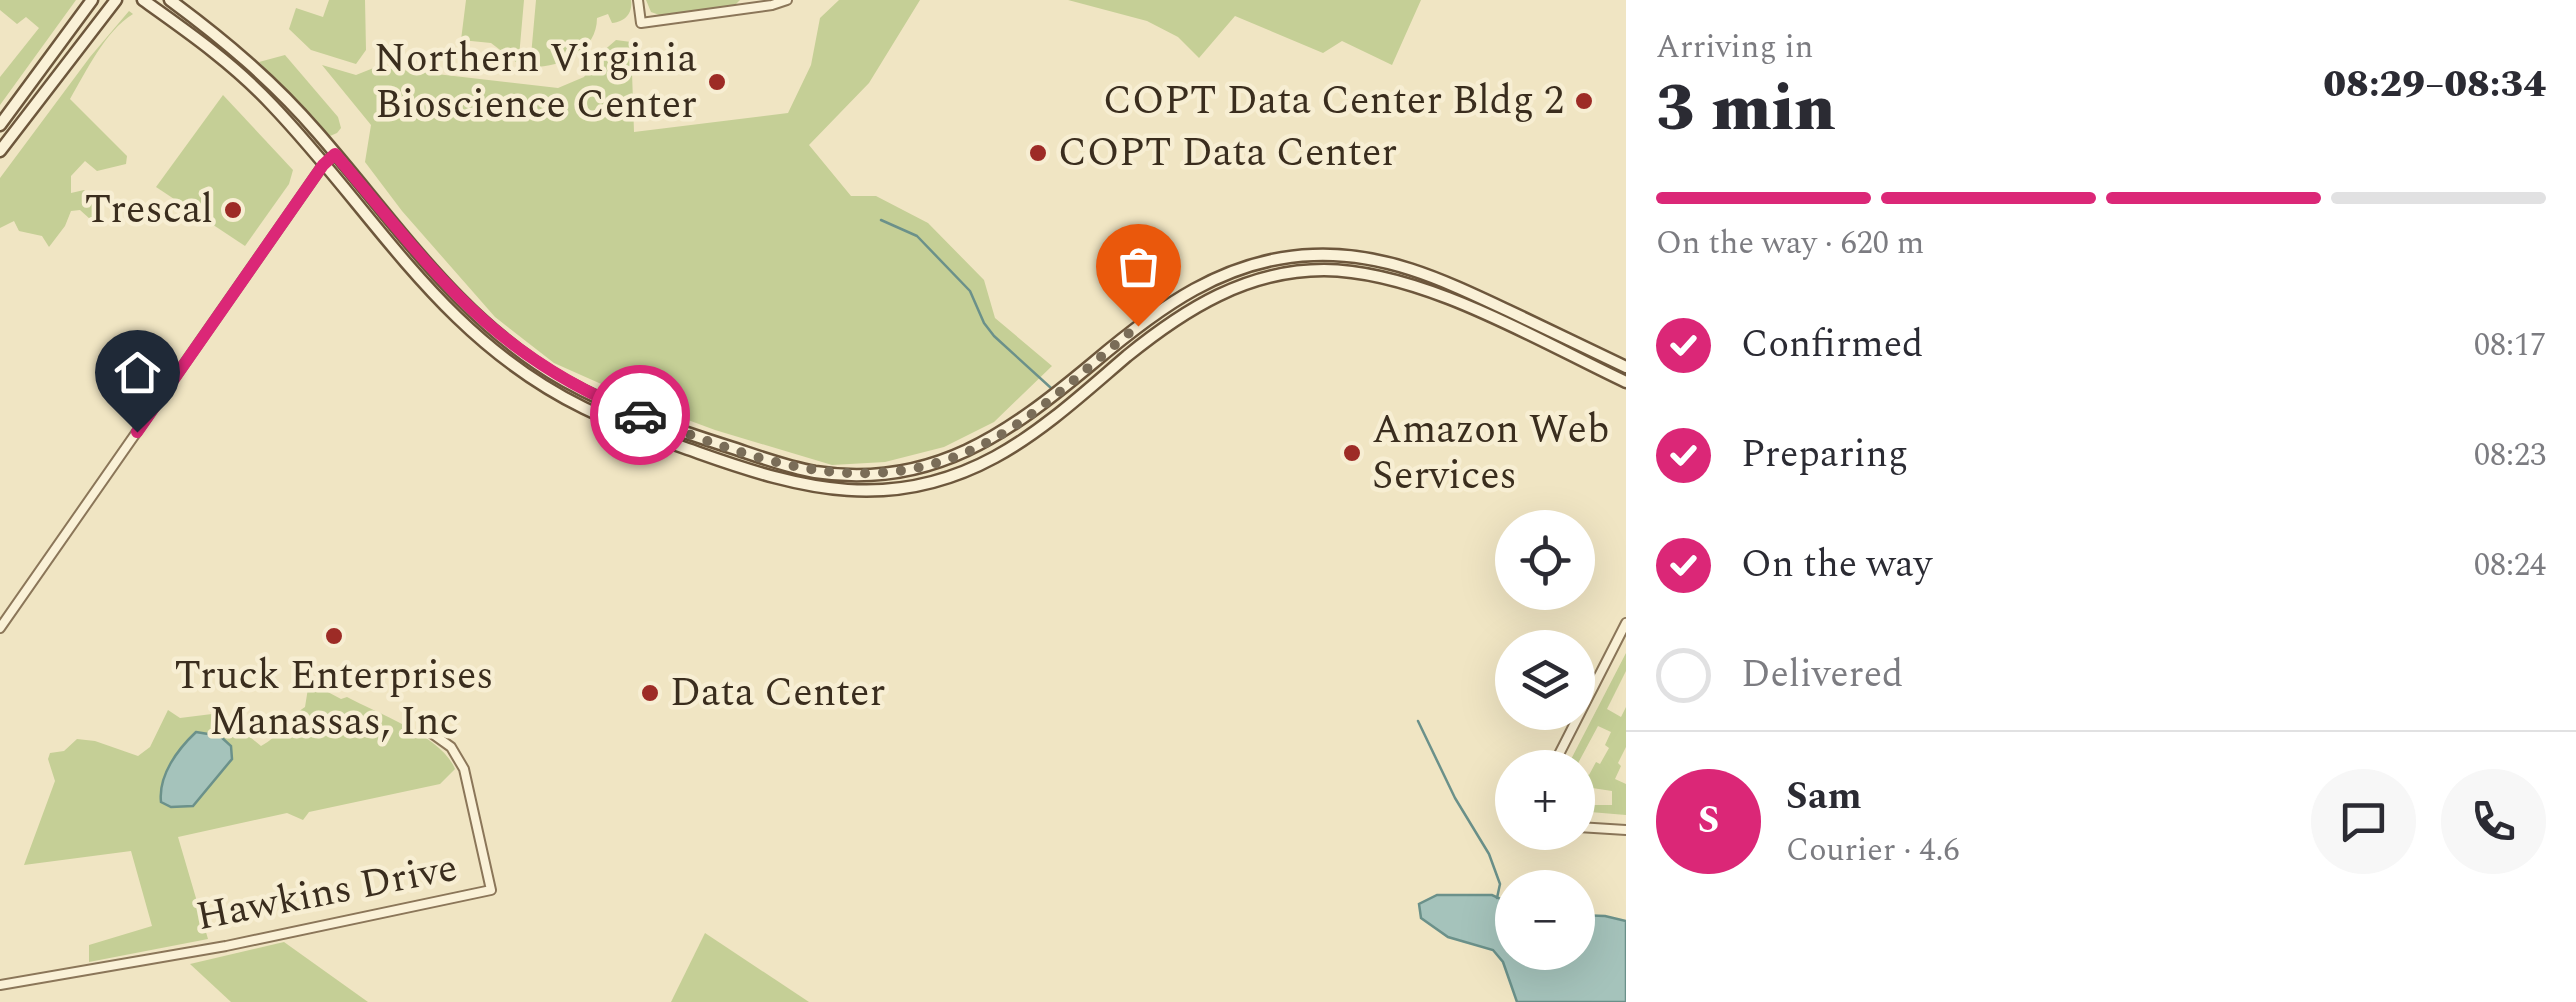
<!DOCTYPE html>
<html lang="en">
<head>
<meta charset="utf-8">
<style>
  :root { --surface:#fff; --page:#f7f7f7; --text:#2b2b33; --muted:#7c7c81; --line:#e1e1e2; --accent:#db2777 }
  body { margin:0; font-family:Spectral,serif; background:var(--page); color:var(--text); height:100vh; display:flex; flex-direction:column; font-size:38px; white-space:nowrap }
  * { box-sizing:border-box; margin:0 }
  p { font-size:32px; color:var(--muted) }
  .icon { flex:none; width:55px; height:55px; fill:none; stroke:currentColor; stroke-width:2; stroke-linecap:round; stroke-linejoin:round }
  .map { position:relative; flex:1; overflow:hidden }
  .side { display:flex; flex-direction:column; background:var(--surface); width:950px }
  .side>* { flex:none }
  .buttons { position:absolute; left:1495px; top:510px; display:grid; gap:20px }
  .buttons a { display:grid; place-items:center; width:100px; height:100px; border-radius:50%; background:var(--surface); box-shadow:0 10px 40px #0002; font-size:50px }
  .pin { position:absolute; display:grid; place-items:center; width:85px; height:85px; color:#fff; margin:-102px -42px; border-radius:50% 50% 50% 0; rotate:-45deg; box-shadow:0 0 10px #0007 }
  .pin .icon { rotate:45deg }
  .courier { position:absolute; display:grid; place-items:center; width:100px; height:100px; margin:-50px; border:8px solid #db2777; border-radius:50%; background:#fff; color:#222; box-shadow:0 2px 12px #0007 }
  .overview em { font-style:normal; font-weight:800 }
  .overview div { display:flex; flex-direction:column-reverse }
  .overview { display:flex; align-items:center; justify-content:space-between; height:170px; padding:0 30px }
  h1 { font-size:65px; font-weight:800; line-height:75px }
  .bar { display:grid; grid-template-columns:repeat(4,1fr); gap:15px 10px; align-content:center; height:120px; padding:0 30px }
  .bar i { height:12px; border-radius:8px; background:var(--line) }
  .bar .current { background:var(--accent) }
  .bar p { grid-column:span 4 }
  .line { display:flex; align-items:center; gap:25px; padding:0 30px; border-top:2px solid var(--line) }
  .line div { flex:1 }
  .round { display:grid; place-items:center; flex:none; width:105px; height:105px; border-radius:52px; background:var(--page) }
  ol { padding:0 30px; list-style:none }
  li { display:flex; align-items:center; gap:30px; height:110px }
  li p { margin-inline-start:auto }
  li .icon { padding:10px; border-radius:50%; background:var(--accent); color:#fff; stroke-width:4 }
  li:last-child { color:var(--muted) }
  li i { width:55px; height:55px; border:5px solid var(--line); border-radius:50% }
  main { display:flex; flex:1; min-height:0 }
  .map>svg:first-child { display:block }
  .green { fill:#c5cf96 }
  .water { fill:#a5c3bb; stroke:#6b918a; stroke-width:2.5 }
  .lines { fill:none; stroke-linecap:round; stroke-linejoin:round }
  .stream { stroke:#6b918a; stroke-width:2.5 }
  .street-casing { stroke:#8b7659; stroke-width:12 }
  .secondary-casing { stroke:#6d573c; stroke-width:15 }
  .street { stroke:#faf1d7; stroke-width:8 }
  .secondary { stroke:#faf1d7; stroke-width:10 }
  .done { stroke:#7a6d58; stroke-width:10; stroke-dasharray:0 18 }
  .route { stroke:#db2777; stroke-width:12 }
  .poi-dot { fill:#9d2b26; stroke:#f7eed3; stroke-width:4 }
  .labels { text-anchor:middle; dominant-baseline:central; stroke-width:9; stroke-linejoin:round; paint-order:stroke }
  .poi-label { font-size:40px; fill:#3a2d1e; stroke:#f7eed3; text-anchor:end }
  .street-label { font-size:40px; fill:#3a2d1e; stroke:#f7eed3 }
</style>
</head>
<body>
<main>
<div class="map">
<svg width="1626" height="1002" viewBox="0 0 1626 1002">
  <rect width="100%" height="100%" fill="#f0e5c3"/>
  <g class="green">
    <polygon points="0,0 76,0 0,105 0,77 39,28 26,17 17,24 0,10"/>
    <polygon points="329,0 365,0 366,50 356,64 311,50 289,29 296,8 323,17"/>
    <polygon points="466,0 524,0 519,57 516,62 491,43 461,40"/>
    <path d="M 536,0 L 631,0 C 633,13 625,22 612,23 L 608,14 L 597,18 C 597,52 560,68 530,67 Z"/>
    <polygon points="646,0 740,0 733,7 665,17 651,12"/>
    <polygon points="839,0 920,0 869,83 809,145 851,196 876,196 928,223 984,280 995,318 1052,366 994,422 944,447 885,462 832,465 715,430 653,407 554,363 495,317 402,211 365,162 371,125 322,65 356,75 376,67 558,88 584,77 601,53 616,40 631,42 634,132 788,113 811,65 820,18"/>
    <polygon points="1068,0 1421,0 1392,65 1342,41 1323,53 1235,16 1199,58 1178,37 1147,21"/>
    <path d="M 129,11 L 133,14 C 105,31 86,72 70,99 L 127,156 L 126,164 L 97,171 L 85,161 L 71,176 L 71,193 L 84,190 L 101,204 L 100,213 L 90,219 L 80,210 L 71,211 L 65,226 L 49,247 L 42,236 L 19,231 L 14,221 L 0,228 L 0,178 L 90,57 Z"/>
    <polygon points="285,55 338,117 341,128 337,133 330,136 259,62"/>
    <polygon points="223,95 293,170 289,184 245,246 156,187"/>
    <polygon points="1626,653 1626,671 1607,709 1621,717 1626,707 1626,747 1618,763 1621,766 1615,779 1626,784 1626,815 1578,811 1578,805 1612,805 1612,791 1579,786 1578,791 1578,770 1589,775 1596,762 1600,764 1609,748 1605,745 1611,732 1598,726 1576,767 1567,767"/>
    <path d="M 309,682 L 341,699 L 347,697 C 378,714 442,736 455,769 L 440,784 L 309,812 L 303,820 L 287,813 L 178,837 L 208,939 L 89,962 L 89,945 L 152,926 L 131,851 L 24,865 L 55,781 L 48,759 L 50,753 L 64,751 L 77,739 L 95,741 L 138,756 L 150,747 L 168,710 L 180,718 L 212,714 L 232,732 L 250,737 L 261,746 C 280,736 287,719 305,707 Z"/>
    <polygon points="705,933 809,1002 671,1002"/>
    <polygon points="284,942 368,1002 231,1002 190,964"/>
  </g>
  <g class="water">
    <path d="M 196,732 L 220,736 L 231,746 L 232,759 L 193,806 L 171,807 L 161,802 C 158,775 178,749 196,732 Z"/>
    <polygon points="1437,895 1492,895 1512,904 1512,952 1578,952 1578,915 1605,916 1626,921 1626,1002 1517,1002 1503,962 1493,950 1448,937 1421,918 1419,904"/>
  </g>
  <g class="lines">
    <g class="stream">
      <polyline points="881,220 917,236 970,291 984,323 994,336 1051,388"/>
      <polyline points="1418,721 1455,798 1489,854 1500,884 1497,898"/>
    </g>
    <defs>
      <g id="street">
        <polyline points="638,0 641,23 772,5 787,0"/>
        <polyline points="0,628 323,165 335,154"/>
        <polyline points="1552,768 1626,623"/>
        <polyline points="1578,827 1626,830"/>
        <polyline points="0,985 226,946 491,890 464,769 451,747 430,732"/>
      </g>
      <g id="secondary">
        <path d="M 143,0 C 188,32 234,64 272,105 C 377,215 441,338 584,408 C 621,426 660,439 699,453 C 803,490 892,513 995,457 C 1043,431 1086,391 1127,356 C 1185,309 1247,270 1324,270 C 1423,271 1537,340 1626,382"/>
        <path d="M 170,0 C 224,40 273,81 317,132 C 395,221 459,321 565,381 C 617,410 676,430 733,448 C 760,457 787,467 815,472 C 932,490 1009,433 1093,363 C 1158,308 1225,258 1313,255 C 1386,252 1445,281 1509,311 C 1548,330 1587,348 1626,367"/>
        <polyline points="0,125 92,0"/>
        <polyline points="0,151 116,0"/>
      </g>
    </defs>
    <use href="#street" class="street-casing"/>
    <use href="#secondary" class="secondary-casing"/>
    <use href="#street" class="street"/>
    <use href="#secondary" class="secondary"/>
  </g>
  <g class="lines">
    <path class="done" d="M 640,415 C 767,466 887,510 1013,427 C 1057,398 1096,359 1138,326"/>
    <path class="route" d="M 137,432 L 323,165 L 335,154 C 434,271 491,356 640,415"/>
  </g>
  <g class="poi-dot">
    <circle cx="717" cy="82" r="10"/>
    <circle cx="1584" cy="101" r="10"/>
    <circle cx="1038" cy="153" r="10"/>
    <circle cx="233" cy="210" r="10"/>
    <circle cx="1352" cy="453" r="10"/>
    <circle cx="334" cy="636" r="10"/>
    <circle cx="650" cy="693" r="10"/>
  </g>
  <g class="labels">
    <g class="poi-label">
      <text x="697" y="59">Northern Virginia<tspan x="697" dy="46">Bioscience Center</tspan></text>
      <text x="1564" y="101">COPT Data Center Bldg 2</text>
      <text x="1058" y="153" text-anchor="start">COPT Data Center</text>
      <text x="213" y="210">Trescal</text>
      <text x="1372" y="430" text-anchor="start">Amazon Web<tspan x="1372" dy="46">Services</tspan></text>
      <text x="334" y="676" text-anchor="middle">Truck Enterprises<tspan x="334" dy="46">Manassas, Inc</tspan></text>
      <text x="670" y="693" text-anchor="start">Data Center</text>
    </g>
    <g class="street-label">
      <text transform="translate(327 893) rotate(-11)">Hawkins Drive</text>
    </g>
  </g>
</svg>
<div class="buttons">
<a><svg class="icon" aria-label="locate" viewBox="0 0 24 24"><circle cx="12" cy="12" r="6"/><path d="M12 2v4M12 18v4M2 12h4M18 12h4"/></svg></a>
<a><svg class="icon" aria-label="layers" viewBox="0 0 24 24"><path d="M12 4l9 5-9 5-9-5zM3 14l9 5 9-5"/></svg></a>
<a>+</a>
<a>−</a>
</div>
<div class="pin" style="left:1138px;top:326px;background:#ea580c"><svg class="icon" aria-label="bag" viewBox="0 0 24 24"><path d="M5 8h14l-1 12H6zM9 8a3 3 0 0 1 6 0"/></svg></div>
<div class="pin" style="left:137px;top:432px;background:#1f2937"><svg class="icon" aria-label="home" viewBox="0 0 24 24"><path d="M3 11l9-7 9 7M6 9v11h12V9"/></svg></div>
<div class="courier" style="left:640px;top:415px"><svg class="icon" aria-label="car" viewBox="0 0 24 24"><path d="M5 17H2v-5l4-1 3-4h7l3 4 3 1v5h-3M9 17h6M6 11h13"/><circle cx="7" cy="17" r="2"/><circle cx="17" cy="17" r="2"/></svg></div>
</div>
<section class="side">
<div class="overview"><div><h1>3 min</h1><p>Arriving in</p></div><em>08:29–08:34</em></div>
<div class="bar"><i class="current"></i><i class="current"></i><i class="current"></i><i></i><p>On the way · 620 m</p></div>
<ol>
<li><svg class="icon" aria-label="check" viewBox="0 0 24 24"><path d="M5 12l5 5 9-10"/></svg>Confirmed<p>08:17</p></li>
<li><svg class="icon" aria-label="check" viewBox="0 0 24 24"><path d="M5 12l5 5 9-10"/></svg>Preparing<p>08:23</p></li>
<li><svg class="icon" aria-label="check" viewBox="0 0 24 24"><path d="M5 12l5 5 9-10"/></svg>On the way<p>08:24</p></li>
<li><i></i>Delivered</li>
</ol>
<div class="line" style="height:180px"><b class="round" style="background:var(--accent);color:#fff">S</b><div><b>Sam</b><p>Courier · 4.6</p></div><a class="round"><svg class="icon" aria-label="chat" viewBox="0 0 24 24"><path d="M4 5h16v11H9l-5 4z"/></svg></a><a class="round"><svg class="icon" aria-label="phone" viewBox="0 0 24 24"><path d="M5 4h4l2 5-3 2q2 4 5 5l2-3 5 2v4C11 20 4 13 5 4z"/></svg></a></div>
</section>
</main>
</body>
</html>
